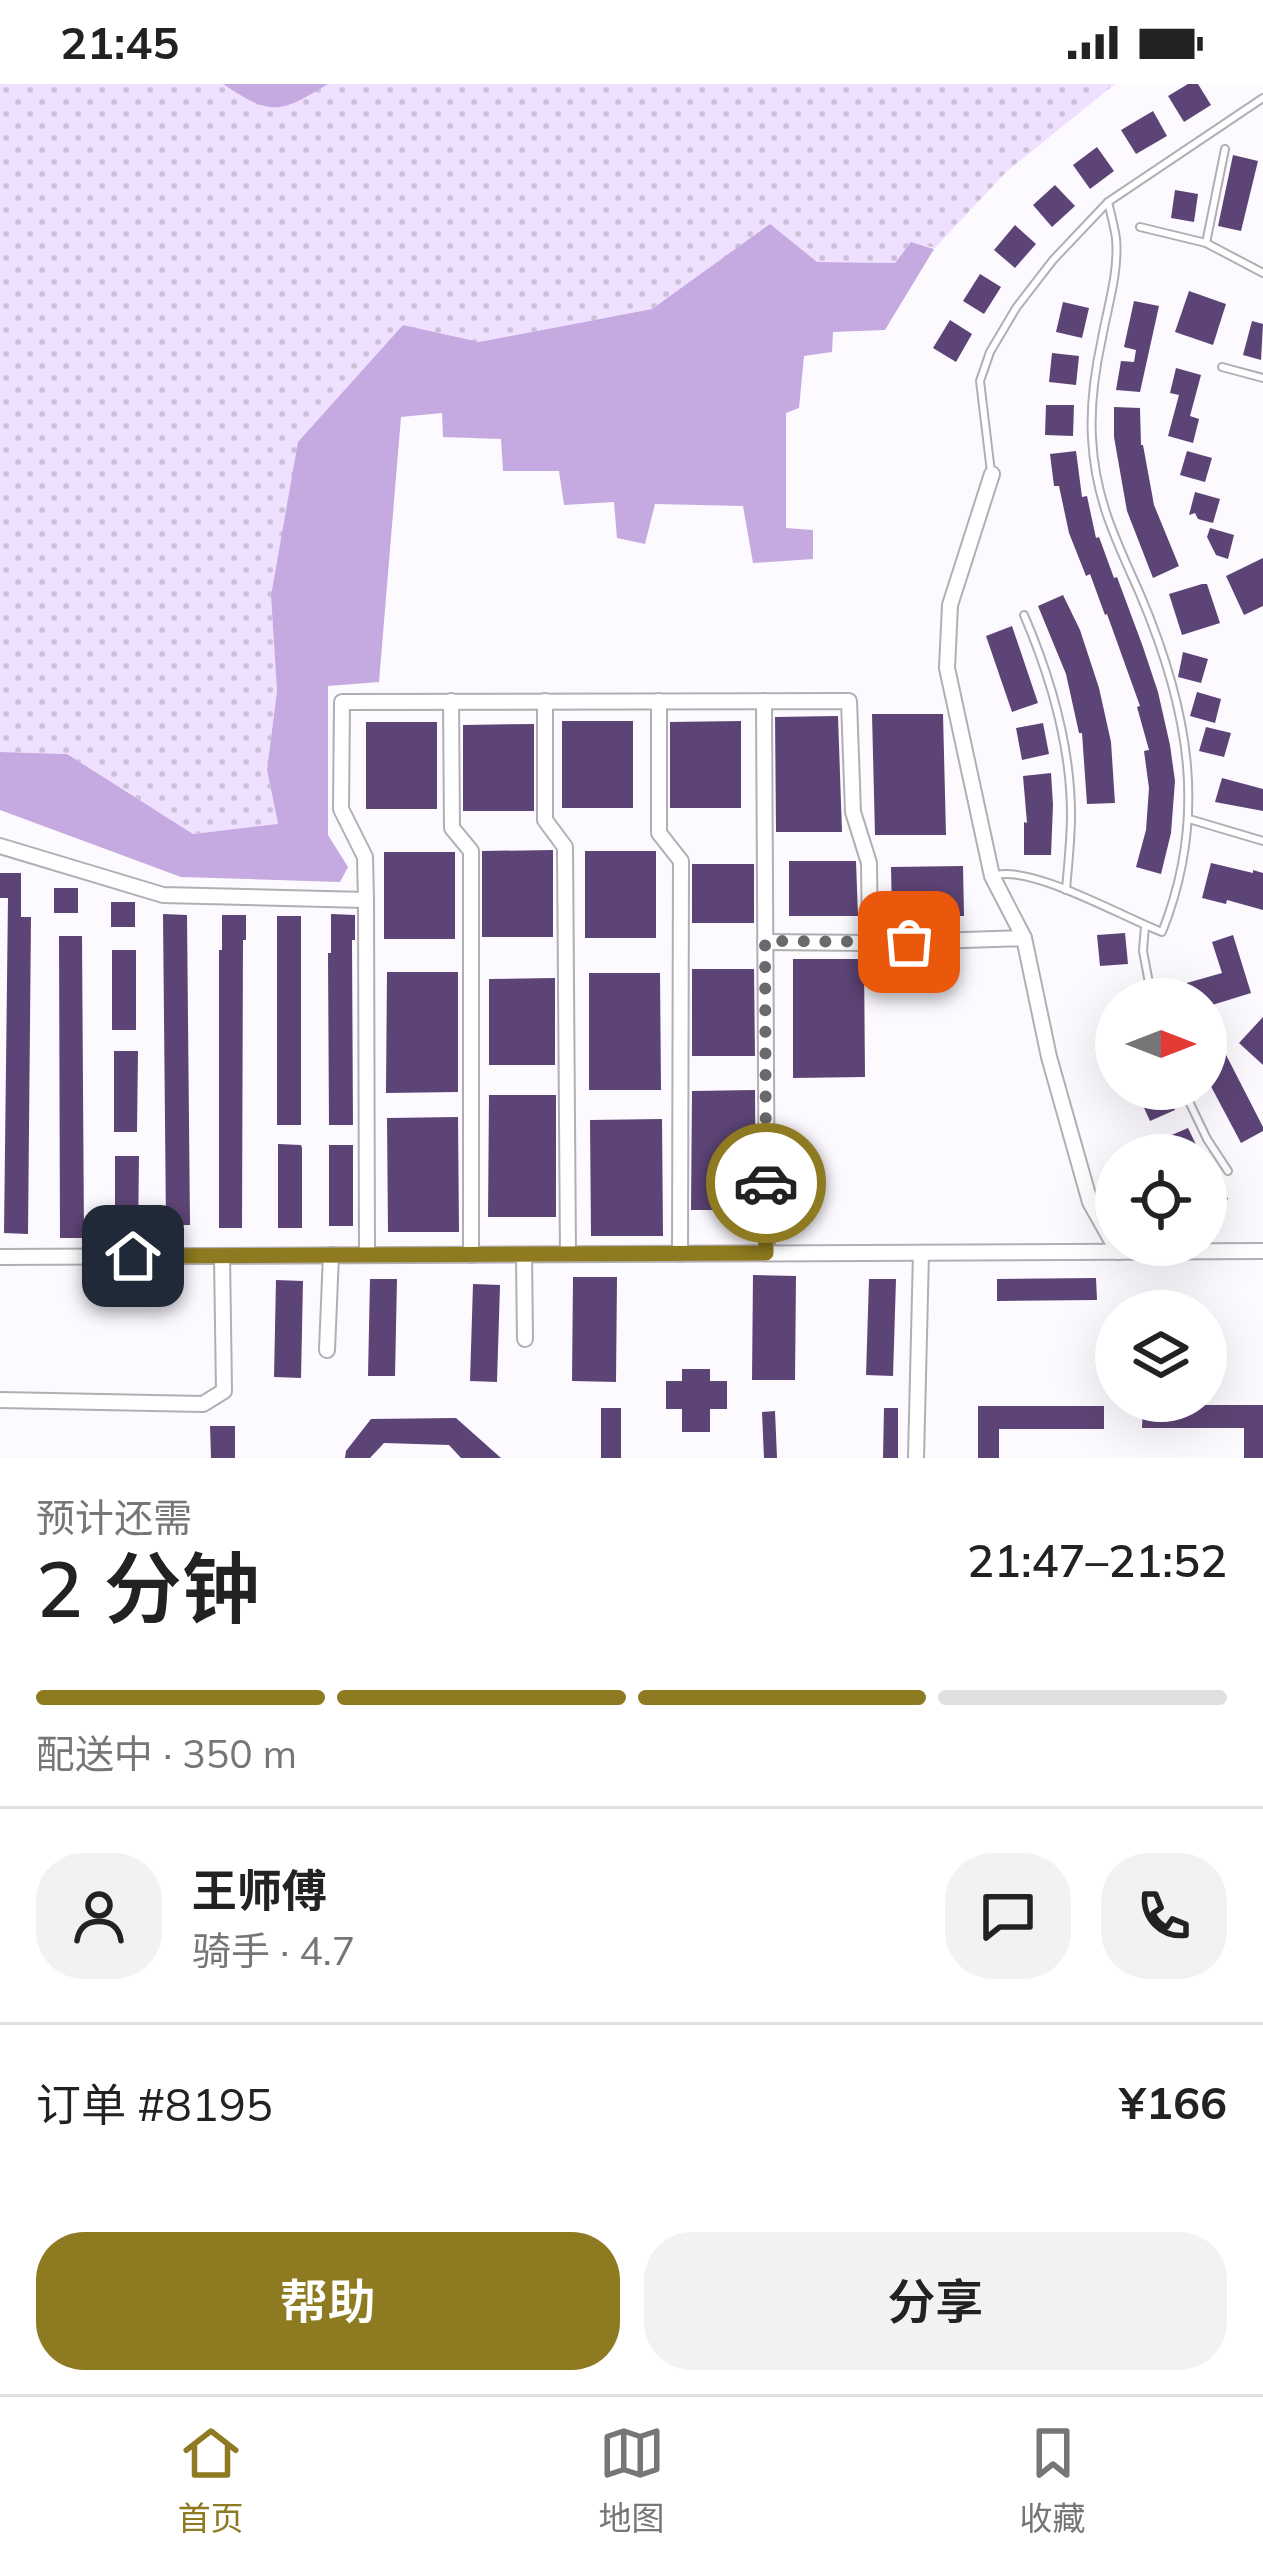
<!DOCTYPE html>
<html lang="zh">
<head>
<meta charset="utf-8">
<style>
  :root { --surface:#fff; --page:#f2f2f2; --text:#222; --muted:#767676; --line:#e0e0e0; --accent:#8e7a20 }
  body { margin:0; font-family:Mulish,"Noto Sans SC",sans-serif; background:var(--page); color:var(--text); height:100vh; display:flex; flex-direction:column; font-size:45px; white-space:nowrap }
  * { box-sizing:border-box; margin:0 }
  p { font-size:39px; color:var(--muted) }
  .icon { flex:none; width:66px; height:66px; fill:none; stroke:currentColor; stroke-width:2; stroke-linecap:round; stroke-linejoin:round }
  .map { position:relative; height:1374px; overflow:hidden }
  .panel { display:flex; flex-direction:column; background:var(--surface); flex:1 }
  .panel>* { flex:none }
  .needle { width:78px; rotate:90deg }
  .fabs { position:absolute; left:1095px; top:894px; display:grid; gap:24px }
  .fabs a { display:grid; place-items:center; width:132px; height:132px; border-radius:50%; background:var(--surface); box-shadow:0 12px 48px #0002; font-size:60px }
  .pin { position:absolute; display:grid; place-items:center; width:102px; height:102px; color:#fff; margin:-51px; border-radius:24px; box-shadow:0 6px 18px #0006 }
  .courier { position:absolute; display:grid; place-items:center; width:120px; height:120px; margin:-60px; border:9px solid #8e7a20; border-radius:50%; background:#fff; color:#222; box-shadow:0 3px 15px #0007 }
  .head em { font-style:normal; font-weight:600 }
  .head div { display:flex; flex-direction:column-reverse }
  .head { display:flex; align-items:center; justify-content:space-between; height:204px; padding:0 36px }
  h1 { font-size:78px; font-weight:600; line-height:90px }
  .bar { display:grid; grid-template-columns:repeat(4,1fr); gap:18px 12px; align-content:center; height:144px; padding:0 36px }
  .bar i { height:15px; border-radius:9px; background:var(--line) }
  .bar .active { background:var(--accent) }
  .bar p { grid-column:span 4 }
  .line { display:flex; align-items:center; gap:30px; padding:0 36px; border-top:3px solid var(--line) }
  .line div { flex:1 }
  .round { display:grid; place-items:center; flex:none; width:126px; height:126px; border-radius:48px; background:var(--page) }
  .primary-button { display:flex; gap:24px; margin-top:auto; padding:24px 36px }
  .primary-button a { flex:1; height:138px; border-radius:48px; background:var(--accent); color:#fff; font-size:48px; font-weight:600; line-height:138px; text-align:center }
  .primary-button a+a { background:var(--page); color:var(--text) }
  .status { display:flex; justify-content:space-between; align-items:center; height:84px; padding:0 60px; background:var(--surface); direction:ltr }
  .status svg { height:33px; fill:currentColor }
  .tabs { display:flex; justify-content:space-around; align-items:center; height:168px; border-top:3px solid var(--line); background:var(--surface); font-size:33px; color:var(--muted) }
  .tabs a { display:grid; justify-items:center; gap:6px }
  .tabs .active { color:var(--accent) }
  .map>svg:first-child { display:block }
  .grass { fill:url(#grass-dots) }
  .water { fill:#c5aae2 }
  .building { fill:#5d4476 }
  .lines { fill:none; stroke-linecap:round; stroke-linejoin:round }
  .lane-casing { stroke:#b1afb5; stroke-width:10 }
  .street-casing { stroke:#b1afb5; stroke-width:18 }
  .lane { stroke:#fff; stroke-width:6 }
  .street { stroke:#fff; stroke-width:14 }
  .done { stroke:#6a696c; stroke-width:12; stroke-dasharray:0 21.6 }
  .route { stroke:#8e7a20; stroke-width:15 }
</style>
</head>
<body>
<div class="status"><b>21:45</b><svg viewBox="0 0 49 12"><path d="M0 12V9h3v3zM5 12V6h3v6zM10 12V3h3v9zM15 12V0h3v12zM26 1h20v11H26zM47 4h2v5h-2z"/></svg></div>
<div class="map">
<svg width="1263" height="1374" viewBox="0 0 1263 1374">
  <defs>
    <pattern id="grass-dots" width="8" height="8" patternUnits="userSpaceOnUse" patternTransform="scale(3)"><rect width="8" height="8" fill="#eee0fe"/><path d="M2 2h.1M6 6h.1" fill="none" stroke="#ccc0d9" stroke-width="1.8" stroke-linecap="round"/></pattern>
  </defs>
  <rect width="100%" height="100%" fill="#fcf9ff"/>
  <polygon class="grass" points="0,0 1115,0 1007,87 935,164 911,158 895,179 817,178 770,141 652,225 478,258 402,241 271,512 277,607 267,686 278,741 193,750 67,670 0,668"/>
  <g class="water">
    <path d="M 223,0 L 328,0 C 280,29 272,33 223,0 Z"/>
    <polygon points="770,140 817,178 895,179 911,158 934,165 885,246 833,248 832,268 804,272 799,324 786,329 786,444 813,446 813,475 753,479 743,422 655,420 645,460 617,454 614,418 564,421 559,387 503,387 501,355 443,353 442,329 401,333 379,598 328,602 328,751 348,783 340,798 181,793 0,726 0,668 67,670 193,750 278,740 267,686 277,607 271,512 298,358 403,241 479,258 652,225"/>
  </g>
  <g class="building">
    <polygon points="1188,0 1198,0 1211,21 1184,38 1168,12"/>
    <polygon points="1153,27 1167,52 1136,70 1121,46"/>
    <polygon points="1097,63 1114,87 1090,105 1073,81"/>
    <polygon points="1233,71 1258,77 1241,147 1218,142"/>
    <polygon points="1055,101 1075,122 1052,143 1033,121"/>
    <polygon points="1175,106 1198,110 1194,138 1171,134"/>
    <polygon points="1015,141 1036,160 1015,184 994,166"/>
    <polygon points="980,190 1001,203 984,230 963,217"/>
    <polygon points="1189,207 1226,220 1213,261 1175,248"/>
    <polygon points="1134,217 1159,222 1140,308 1116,306 1121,277 1134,278 1136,266 1124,263"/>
    <polygon points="1063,218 1089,224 1082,254 1056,248"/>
    <polygon points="950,236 972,250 956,278 933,264"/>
    <polygon points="1252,237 1263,240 1261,276 1243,271"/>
    <polygon points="1052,269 1079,272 1076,301 1049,298"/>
    <polygon points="1176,284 1201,291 1190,332 1199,335 1193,359 1168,352 1179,311 1170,309"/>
    <polygon points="1046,321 1074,321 1073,352 1045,351"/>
    <polygon points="1114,323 1140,324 1141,361 1143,361 1154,421 1179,482 1153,494 1127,427 1114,353"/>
    <polygon points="1076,367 1082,413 1087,412 1096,454 1099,453 1114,494 1117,493 1143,563 1158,608 1170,661 1175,697 1171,749 1161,790 1136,783 1146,746 1149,704 1144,667 1149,666 1137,623 1140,622 1107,530 1105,531 1090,490 1086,492 1069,449 1059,402 1054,402 1050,370"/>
    <polygon points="1187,367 1212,374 1205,398 1180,391"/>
    <polygon points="1195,408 1220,415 1213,439 1198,435 1195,429 1189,431"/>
    <polygon points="1210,444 1234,451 1228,475 1216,471 1207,453"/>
    <polygon points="1263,474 1263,522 1244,531 1226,492"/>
    <polygon points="1202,500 1207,500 1220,539 1182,551 1169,510"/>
    <polygon points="1063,511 1080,546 1099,604 1111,658 1115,719 1087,720 1082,649 1079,649 1066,590 1038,522"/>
    <polygon points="1012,542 1038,619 1012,628 986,552"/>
    <polygon points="1183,568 1208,575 1201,599 1178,593"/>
    <polygon points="1197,608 1221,615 1215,639 1190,632"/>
    <polygon points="872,630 943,630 946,751 875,751"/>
    <polygon points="838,632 842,748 776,748 775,633"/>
    <rect x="562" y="637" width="71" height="87"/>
    <polygon points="741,637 741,724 670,724 670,638"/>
    <rect x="366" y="638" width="71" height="87"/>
    <polygon points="1043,639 1049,670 1022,676 1016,644"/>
    <polygon points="534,640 534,727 463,727 463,641"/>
    <polygon points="1206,643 1231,649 1224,673 1199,667"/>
    <polygon points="1051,689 1053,721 1051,771 1024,771 1024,738 1027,739 1023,692"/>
    <polygon points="1222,694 1263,705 1263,727 1215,718"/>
    <polygon points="553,766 553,853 482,853 482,767"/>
    <rect x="585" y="767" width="71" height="87"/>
    <rect x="384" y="768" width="71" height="87"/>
    <polygon points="789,777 856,777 858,832 789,832"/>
    <polygon points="1211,779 1253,789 1253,786 1263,789 1263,826 1227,816 1226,820 1202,814"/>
    <rect x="692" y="780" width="62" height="59"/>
    <polygon points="963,782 964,832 892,832 891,783"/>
    <polygon points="0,789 21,789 21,833 31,833 28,1150 4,1149 8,814 0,814"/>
    <rect x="54" y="804" width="24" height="25"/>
    <rect x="111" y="818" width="24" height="25"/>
    <polygon points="163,830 187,831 190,1141 166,1141"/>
    <polygon points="331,830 355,831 355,856 352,856 353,1041 329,1041 328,869 331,869"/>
    <polygon points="222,831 246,831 246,856 243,856 242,1144 219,1144 219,866 222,866"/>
    <rect x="277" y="832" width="24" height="209"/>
    <polygon points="1125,849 1128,880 1100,882 1097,851"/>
    <polygon points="1233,851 1251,909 1209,922 1222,963 1263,1043 1263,1047 1241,1059 1206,993 1206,915 1180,915 1176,902 1222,889 1212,858"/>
    <polygon points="59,852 82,852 84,1154 60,1154"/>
    <rect x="112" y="866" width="24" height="80"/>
    <polygon points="793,875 864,875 865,993 793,994"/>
    <polygon points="692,885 754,885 755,972 692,972"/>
    <polygon points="387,888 458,888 458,1008 386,1009"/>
    <polygon points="589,889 660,889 661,1006 589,1006"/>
    <polygon points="555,894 555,981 489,981 489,895"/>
    <polygon points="1263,933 1263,981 1239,959"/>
    <polygon points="114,967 138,967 137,1048 114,1048"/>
    <polygon points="1144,1005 1165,1005 1175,1026 1150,1037 1137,1008"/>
    <polygon points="755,1006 756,1126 691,1126 692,1007"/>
    <polygon points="489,1011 556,1011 556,1133 488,1133"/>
    <polygon points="458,1033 459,1148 388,1148 387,1034"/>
    <polygon points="662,1035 663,1152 591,1152 590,1036"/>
    <polygon points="1188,1044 1201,1071 1167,1071 1160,1056"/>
    <polygon points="278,1060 301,1061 302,1064 302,1144 278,1144"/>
    <rect x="329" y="1061" width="24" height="81"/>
    <polygon points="115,1072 139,1072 138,1153 115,1153"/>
    <polygon points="1206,1080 1228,1115 1206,1129"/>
    <polygon points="753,1191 796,1192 795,1296 752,1296"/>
    <polygon points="573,1193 617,1193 616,1298 572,1297"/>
    <polygon points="1096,1194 1097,1216 997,1217 997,1195"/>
    <polygon points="370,1195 397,1195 395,1292 368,1292"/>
    <polygon points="869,1195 896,1195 893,1292 866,1291"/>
    <polygon points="276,1196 303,1197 301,1294 274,1293"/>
    <polygon points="473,1200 500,1201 497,1298 470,1297"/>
    <polygon points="682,1285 710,1285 710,1297 727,1297 727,1325 710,1325 710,1348 682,1348 682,1325 666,1325 666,1297 682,1297"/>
    <polygon points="1143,1321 1263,1321 1263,1374 1244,1374 1244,1344 1142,1344"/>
    <polygon points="978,1322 1104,1322 1104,1345 999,1345 999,1374 978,1374"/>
    <rect x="601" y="1324" width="20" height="50"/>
    <polygon points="884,1324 898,1324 898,1374 883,1374"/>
    <polygon points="775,1327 777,1374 764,1374 762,1328"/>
    <polygon points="456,1334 501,1374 461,1374 449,1361 384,1359 370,1374 345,1374 346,1367 371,1335"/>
    <polygon points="210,1342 235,1342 235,1374 211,1374"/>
  </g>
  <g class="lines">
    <defs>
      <g id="lane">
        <polyline points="1140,143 1206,159 1263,189"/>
        <polyline points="1206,159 1225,65"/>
        <polyline points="1222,283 1263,294"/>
        <polyline points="991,388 980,297 990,268 1016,224 1053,176 1108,118 1263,14"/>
        <path d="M 1024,531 C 1051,594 1071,661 1071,731 C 1071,756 1068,781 1066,806"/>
        <polyline points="1189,735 1263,757"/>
        <path d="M 996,791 C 1034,782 1122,833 1162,848 C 1209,731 1188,623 1140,510 C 1116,456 1095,415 1092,354 C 1090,320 1095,286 1102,254 C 1108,221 1119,188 1116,154 C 1114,142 1111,130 1108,118"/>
        <polyline points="1145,842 1143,867 1152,915"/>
        <polyline points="1183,1005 1207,1055 1228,1087"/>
      </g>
      <g id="street">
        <polyline points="992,390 950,521 947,584 992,792 1024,854"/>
        <polyline points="451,617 452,744 471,767 471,1171"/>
        <polyline points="545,617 545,736 565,763 568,1170"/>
        <polyline points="659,617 659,749 681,777 680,1170"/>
        <polyline points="764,617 767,1169"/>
        <polyline points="0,762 163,811 366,816 365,773 341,725 342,618 849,617 853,728 869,779 870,859 1024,854 1049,973 1090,1118 1118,1168"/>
        <polyline points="366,816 367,1171"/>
        <polyline points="765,858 870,859"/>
        <polyline points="524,1171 525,1255"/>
        <polyline points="0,1173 1263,1167"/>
        <polyline points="327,1266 331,1171"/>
        <polyline points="0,1316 203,1320 224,1307 222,1172"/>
        <polyline points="916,1374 921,1169"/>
      </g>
    </defs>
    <use href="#lane" class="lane-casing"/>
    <use href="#street" class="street-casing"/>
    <use href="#lane" class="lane"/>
    <use href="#street" class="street"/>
  </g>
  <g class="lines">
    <polyline class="done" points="766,1099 765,857 909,858"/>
    <polyline class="route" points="133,1172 766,1169 766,1099"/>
  </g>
</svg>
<div class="fabs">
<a><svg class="needle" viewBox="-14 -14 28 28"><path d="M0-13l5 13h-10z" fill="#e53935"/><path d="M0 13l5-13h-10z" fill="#767676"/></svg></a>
<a><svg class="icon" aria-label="locate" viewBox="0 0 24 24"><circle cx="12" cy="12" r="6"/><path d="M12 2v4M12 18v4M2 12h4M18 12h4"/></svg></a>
<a><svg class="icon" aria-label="layers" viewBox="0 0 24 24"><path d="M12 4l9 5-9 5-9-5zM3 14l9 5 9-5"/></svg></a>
</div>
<div class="pin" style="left:909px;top:858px;background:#ea580c"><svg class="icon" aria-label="bag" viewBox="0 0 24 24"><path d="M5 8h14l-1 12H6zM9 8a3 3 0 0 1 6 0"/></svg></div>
<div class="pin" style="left:133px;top:1172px;background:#1f2937"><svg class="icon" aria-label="home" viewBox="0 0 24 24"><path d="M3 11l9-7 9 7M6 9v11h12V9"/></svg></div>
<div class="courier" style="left:766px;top:1099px"><svg class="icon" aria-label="car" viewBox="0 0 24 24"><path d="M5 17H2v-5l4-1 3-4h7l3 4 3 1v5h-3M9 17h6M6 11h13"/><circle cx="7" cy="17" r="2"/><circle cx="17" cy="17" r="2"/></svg></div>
</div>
<section class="panel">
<div class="head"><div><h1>2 分钟</h1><p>预计还需</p></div><em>21:47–21:52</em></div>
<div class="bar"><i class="active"></i><i class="active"></i><i class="active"></i><i></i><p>配送中 · 350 m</p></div>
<div class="line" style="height:216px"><a class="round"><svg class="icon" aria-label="person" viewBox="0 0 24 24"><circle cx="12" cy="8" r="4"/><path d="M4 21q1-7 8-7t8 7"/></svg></a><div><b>王师傅</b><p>骑手 · 4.7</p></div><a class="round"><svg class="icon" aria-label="chat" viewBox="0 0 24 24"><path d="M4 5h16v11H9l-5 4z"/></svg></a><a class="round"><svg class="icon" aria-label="phone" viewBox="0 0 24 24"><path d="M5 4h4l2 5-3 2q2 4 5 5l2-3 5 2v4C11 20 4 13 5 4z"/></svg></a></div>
<div class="line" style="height:156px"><div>订单 #8195</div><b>¥166</b></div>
<div class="primary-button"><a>帮助</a><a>分享</a></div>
</section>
<nav class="tabs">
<a class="active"><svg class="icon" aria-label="home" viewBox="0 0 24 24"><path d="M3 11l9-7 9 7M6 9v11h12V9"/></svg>首页</a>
<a><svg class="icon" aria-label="map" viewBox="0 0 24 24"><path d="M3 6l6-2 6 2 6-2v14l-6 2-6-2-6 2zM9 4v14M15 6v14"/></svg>地图</a>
<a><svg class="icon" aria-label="saved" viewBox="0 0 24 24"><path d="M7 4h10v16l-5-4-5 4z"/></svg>收藏</a>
</nav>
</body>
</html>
